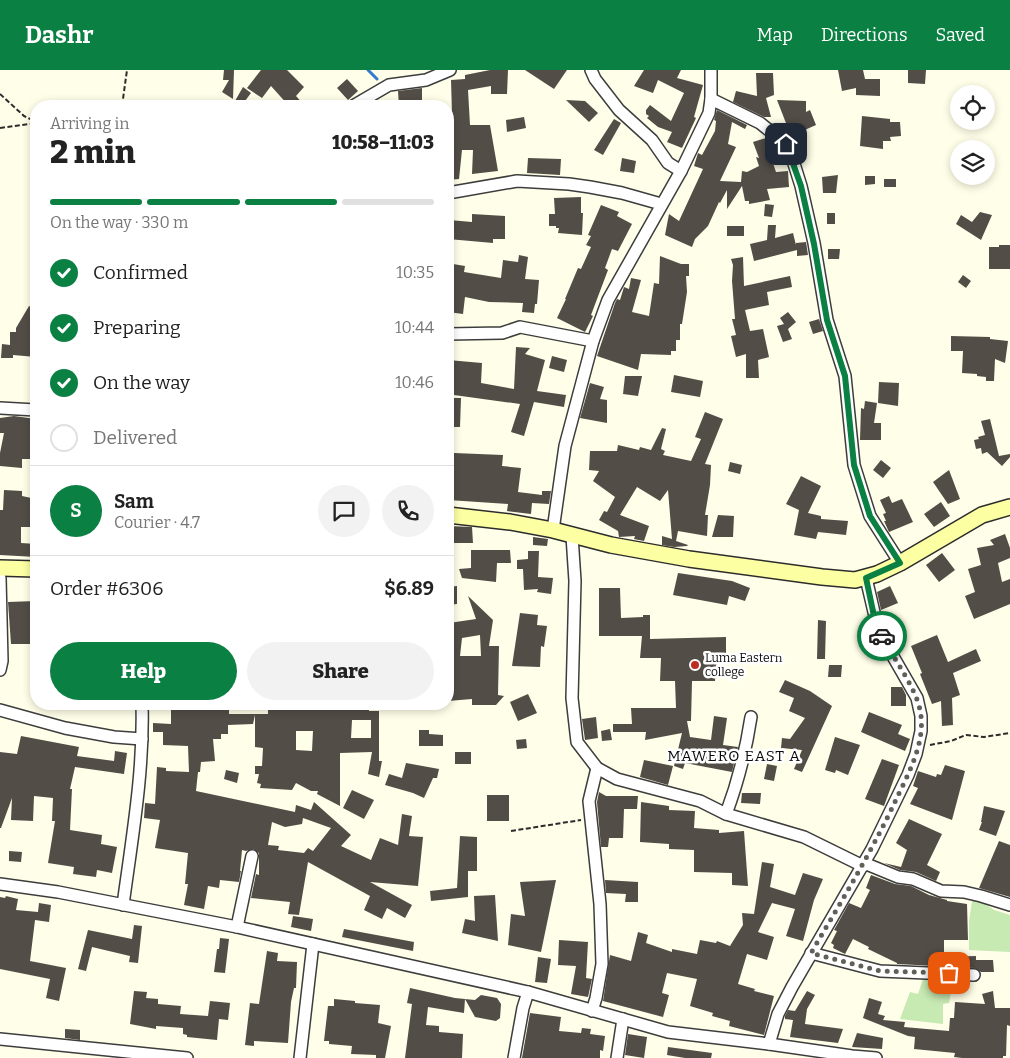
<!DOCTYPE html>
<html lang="en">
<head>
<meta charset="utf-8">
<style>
  :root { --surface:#fff; --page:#f2f2f2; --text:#222; --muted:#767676; --line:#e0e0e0; --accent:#0b8043 }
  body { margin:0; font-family:Bitter,serif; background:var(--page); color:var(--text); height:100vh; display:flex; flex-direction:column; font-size:19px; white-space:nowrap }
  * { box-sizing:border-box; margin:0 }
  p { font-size:16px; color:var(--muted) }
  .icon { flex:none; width:28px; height:28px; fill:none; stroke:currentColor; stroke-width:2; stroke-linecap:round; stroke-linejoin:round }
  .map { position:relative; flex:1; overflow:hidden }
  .drawer { position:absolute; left:30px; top:30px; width:424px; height:610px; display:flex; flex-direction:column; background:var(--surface); border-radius:20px; box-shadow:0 2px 8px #0003 }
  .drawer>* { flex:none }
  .controls { position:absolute; left:950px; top:15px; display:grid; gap:10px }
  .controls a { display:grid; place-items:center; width:45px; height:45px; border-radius:50%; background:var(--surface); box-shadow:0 2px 8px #0003; font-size:25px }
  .pin { position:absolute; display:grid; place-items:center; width:42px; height:42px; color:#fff; margin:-21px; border-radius:10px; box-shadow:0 2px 8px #0006 }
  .courier { position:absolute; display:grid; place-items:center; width:50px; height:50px; margin:-25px; border:4px solid #0b8043; border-radius:50%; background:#fff; color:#222; box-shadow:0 1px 6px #0007 }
  .head em { font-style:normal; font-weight:800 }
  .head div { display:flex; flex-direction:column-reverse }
  .head { display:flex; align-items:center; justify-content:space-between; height:85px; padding:0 20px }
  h1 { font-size:32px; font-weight:800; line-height:38px }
  .bar { display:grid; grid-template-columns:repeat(4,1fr); gap:8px 5px; align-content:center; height:60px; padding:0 20px }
  .bar i { height:6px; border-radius:4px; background:var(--line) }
  .bar .selected { background:var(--accent) }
  .bar p { grid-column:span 4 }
  .line { display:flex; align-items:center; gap:12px; padding:0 20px; border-top:1px solid var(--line) }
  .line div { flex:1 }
  .round { display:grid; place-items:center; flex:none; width:52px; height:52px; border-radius:26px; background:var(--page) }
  ol { padding:0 20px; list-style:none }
  li { display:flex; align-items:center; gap:15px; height:55px }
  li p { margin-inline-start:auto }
  li .icon { padding:5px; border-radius:50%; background:var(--accent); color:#fff; stroke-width:4 }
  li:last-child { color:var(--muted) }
  li i { width:28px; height:28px; border:2px solid var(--line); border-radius:50% }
  .action { display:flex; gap:10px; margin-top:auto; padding:10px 20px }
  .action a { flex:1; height:58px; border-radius:30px; background:var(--accent); color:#fff; font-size:20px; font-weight:800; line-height:58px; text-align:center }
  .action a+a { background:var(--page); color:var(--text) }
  header { display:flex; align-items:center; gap:30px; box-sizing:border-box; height:70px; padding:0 25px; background:var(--accent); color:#fff }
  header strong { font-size:24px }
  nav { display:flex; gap:28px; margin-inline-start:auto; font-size:18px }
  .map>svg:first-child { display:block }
  .green { fill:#c7e9b2 }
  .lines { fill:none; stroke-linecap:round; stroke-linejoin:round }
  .stream { stroke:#327bcf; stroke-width:3 }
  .building { fill:#534d47; fill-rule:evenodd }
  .street-casing { stroke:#3d3d3d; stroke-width:14 }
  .secondary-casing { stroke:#2c2c2c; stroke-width:18 }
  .path { stroke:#2c2c2c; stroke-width:2; stroke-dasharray:5 2.5; stroke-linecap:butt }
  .street { stroke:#fff; stroke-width:11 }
  .secondary { stroke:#fdffa3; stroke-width:15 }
  .done { stroke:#605f58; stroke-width:5; stroke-dasharray:0 9 }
  .route { stroke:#0b8043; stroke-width:6 }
  .poi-dot { fill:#bc2e21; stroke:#fff; stroke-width:2 }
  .labels { text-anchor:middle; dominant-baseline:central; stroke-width:5; stroke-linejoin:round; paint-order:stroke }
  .poi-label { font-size:12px; fill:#0a0a0a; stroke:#fff; text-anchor:start }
  .quarter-label { font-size:15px; letter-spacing:1px; fill:#0a0a0a; stroke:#fff }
</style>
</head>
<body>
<header>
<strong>Dashr</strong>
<nav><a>Map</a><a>Directions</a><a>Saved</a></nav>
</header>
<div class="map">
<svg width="1010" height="988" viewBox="0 0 1010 988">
  <rect width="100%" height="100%" fill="#fffee8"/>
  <g class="green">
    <polygon points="973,825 994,840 1010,845 1010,882 969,880 969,851"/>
    <polygon points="923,909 953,912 949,933 943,934 943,954 900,949 910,922 918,924"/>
  </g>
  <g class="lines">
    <polyline class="stream" points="368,0 377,9"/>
  </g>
  <g class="building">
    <polygon points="224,0 234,0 233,29 222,22 229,10 223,10"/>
    <polygon points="261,0 287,0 304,17 296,26 305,36 289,36 271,16 262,28 247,18"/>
    <polygon points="490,0 508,0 507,24 491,24 491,16 468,20 470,55 490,55 498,101 472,104 473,80 462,80 459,109 448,110 448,45 452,44 451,10 465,9 465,5"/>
    <polygon points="525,0 567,0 554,19"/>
    <polygon points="644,0 681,0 677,8 703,15 694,47 696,48 682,78 667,72 672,62 658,57 647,48 649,46 646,44 646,40 650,35 671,51 684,23 658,10 653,23 634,16"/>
    <polygon points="838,0 863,0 865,9 880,9 880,26 856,25 856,18 842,21"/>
    <polygon points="908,0 926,0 925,14 908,13"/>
    <polygon points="756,3 773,3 774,25 766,28 771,47 764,47 733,32 736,21 757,26"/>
    <polygon points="347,9 358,21 348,30 337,18"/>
    <polygon points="243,17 251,23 242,35 235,31"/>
    <polygon points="422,18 422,36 399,36 398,21"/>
    <polygon points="566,30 585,31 598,43 589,52"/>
    <polygon points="777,30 806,31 806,42 810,40 816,55 791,66"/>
    <polygon points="717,40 747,55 745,59 732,52 728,74 736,77 720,111 741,112 742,101 747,102 759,96 756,87 759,88 753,72 766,68 773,73 766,76 779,78 781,85 771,87 776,102 788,101 789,117 767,119 770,130 749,134 749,131 745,131 742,116 727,139 727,120 720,133 719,132 708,156 695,169 692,177 665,165 669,144 679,151 703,99 694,96 698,83 702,85 715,61 716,51 714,50"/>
    <polygon points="862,46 890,49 890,52 900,52 901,66 890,67 891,71 883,71 883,79 860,76"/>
    <polygon points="524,47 526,58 507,62 506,50"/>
    <polygon points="614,49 621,53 603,85 594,80"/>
    <polygon points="528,88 561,89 560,105 527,103"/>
    <polygon points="622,88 636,91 634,103 620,101"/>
    <polygon points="838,105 836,123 823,123 822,107"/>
    <polygon points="865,106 875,106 875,114 865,115"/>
    <rect x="884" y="109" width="12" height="8"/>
    <polygon points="581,127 581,143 583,143 582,165 558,163 559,158 556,158 556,156 549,156 549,144 555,144 554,128"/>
    <polygon points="765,134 774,135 772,147 764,146"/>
    <polygon points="601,135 619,142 617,146 632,154 618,181 612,179 605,198 608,200 591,245 593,246 585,262 557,248 566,229 565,229 578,198 581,199 591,177 586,175 591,166 588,165"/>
    <polygon points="980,142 992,145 981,170 956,154 961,145 972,152"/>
    <rect x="827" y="143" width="8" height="11"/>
    <polygon points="472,144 505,146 505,169 493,169 493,173 448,169 449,150 472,152"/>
    <polygon points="768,155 776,155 775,168 793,163 796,175 796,173 806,172 808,185 797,186 797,180 754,191 750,174 767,170"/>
    <rect x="727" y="156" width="17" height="10"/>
    <polygon points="999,175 1010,175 1010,199 989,199 989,177 999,177"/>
    <polygon points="828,179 840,179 839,189 828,189"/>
    <polygon points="519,185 528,187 525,209 539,210 537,234 535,234 534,243 522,242 523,233 489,232 465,227 463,244 448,242 453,194 465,196 464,202 501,208 503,190 518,192"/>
    <polygon points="660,186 681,194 689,194 689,206 686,206 687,222 682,254 680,254 680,270 676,270 676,281 671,281 671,285 641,284 638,300 597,286 615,233 617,229 620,230 624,217 629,219 631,208 641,210 632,242 649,246 654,213 659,214"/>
    <polygon points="743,187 744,216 790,206 792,217 767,222 769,235 745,240 750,261 763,259 769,287 758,290 759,308 746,308 746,284 736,287 731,266 736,265 732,249 735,249 732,211 733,195 731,189"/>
    <polygon points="963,205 971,211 966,218 958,212"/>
    <polygon points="29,236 36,240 36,256 30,252 30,277 36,278 36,287 13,285 13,288 1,288 2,274 10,275 10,262 16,262 16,258"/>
    <polygon points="788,242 796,252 788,259 792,269 783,272 777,256 784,254 780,248"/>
    <polygon points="819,249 823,261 813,264 809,252"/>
    <polygon points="951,266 990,267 990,269 1008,271 1005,293 995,289 994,311 986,311 986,307 977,306 977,304 962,303 963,281 951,281"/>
    <polygon points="516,277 530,278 525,284 545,290 537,321 566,325 564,337 534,332 524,366 511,362 520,334 454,325 453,309 448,309 448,290 482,293 481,313 514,319"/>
    <polygon points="552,286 567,290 564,302 549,298"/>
    <polygon points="674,305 703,311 700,327 671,322"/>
    <polygon points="625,306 642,306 638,326 623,324"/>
    <polygon points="879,312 899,313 898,336 878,333"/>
    <polygon points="590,313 604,317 600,329 607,330 607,353 580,348"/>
    <polygon points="448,328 461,328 460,357 448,357"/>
    <polygon points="865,331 877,333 874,353 881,353 881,370 860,370 861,338 864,339"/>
    <polygon points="705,342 723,349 705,394 711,395 710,415 705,445 708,445 707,466 678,461 676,471 688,475 687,476 674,477 662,475 662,466 672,469 668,420 660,431 637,417 620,445 649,456 644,471 634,469 635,466 619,467 618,461 599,450 604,441 607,442 615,427 593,411 599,401 589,400 590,381 617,381 618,375 639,380 640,377 651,380 662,358 666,359 661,379 665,381 663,385 691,391 701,369 695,367"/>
    <polygon points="14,346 36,349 36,389 22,389 22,398 0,396 0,383 4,363 0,363 0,348"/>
    <polygon points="990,349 999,386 1010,384 1010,387 1002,396 987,382 982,384 981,378 976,379 974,370 979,369 978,367 985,365 981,351"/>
    <polygon points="454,383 503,385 502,396 521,398 518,422 542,425 542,421 551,421 549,434 532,433 531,444 507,441 508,434 448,430 448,396 453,397"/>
    <polygon points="881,390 891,398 883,408 873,400"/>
    <polygon points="730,392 742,395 740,404 728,401"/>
    <polygon points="949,400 960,429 948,434 933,412"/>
    <polygon points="801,406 821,416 808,443 821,446 821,449 848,451 846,465 818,462 816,469 794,465 799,440 786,434"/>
    <polygon points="4,420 22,421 22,426 36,429 36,457 21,457 21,473 36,474 36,487 0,485 0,440 3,440"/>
    <polygon points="889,426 892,433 902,429 913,452 889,462 884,451 886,451 883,444 886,443 880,430"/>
    <polygon points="941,432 950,446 934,457 924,444"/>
    <polygon points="718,445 734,446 733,467 712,467"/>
    <polygon points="448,456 472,457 473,473 448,473"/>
    <polygon points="1005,464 1010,478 1010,488 998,493 1002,512 1010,509 1010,534 974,549 965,526 975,522 968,499 981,495 977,478 994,475 990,470"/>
    <polygon points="533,467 548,469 547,476 533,475"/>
    <polygon points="471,480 510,480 511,493 497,493 496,512 462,508 459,499 471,498"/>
    <polygon points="528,481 539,481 538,507 553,508 551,524 537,522 538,519 524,520 523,499 517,499 517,490 528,489"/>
    <polygon points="942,483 955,500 939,512 926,495"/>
    <polygon points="678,503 732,511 750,518 745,531 729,526 727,535 673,525"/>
    <polygon points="457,516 457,534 448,535 448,517"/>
    <polygon points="890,516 898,533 881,540 877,522"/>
    <polygon points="599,518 620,518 621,548 643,547 643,545 650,545 650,569 726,567 726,587 717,587 715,611 692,611 691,651 687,651 690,667 711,670 714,646 727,648 723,675 738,677 732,702 685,693 683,699 674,696 682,663 645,670 646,662 613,662 613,654 632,654 631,638 676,638 675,611 660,611 661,588 640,588 642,566 599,566"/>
    <path d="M 468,526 L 493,550 L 489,576 L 499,576 L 498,625 L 504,626 L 496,635 L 472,635 L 472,629 L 448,631 L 448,592 L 450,591 L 448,559 L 449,559 L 449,553 L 476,549 ZM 480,565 L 481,586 L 460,586 L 462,568 Z"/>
    <polygon points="36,531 36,574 11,574 8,532"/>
    <polygon points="520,543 538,545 537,555 547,556 544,577 541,576 540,597 512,596"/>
    <polygon points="818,550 826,551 825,589 817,589"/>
    <polygon points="937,565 948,592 976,579 981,591 953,603 960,625 952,628 953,655 942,656 941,631 932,634 920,604 922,603 911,576"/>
    <polygon points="829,595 842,595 841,607 828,607"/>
    <polygon points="785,610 810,621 832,636 802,702 794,699 802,680 781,678 782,668 790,669 805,648 789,641 794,628 779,622"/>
    <polygon points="891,617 902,617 906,625 906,636 891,636"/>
    <polygon points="528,624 537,643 518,651 510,632"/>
    <path d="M 171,634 L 229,634 L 229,644 L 268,644 L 268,634 L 322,634 L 369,637 L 369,641 L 379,641 L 379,691 L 382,691 L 379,707 L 368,704 L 372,682 L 340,683 L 340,736 L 317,724 L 318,721 L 311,721 L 296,713 L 292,720 L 260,718 L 261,714 L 257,713 L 259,704 L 255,704 L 255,696 L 262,696 L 263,678 L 255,677 L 255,645 L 253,654 L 228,655 L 228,664 L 221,664 L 221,669 L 213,669 L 215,691 L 201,692 L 200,702 L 198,702 L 196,721 L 295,742 L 296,735 L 311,740 L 314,732 L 351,765 L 341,776 L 371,790 L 380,768 L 398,775 L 402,744 L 412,746 L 409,766 L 423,767 L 418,816 L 370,812 L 412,835 L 405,848 L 387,838 L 382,849 L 364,840 L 370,826 L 308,792 L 299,845 L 288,844 L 290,832 L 251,828 L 256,804 L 259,805 L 259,783 L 253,779 L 246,781 L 242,780 L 240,801 L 241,801 L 239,812 L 220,810 L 219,818 L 208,816 L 204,839 L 184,835 L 188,814 L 185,814 L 188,783 L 155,778 L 160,750 L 144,748 L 145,733 L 155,734 L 157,697 L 166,698 L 166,701 L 189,702 L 188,676 L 163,675 L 163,662 L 153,662 L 153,653 L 171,654 ZM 352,650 L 371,650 L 371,668 L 351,668 ZM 296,661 L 313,661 L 312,681 L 296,680 ZM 303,748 L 331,758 L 313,781 L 308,778 L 304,783 L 278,780 L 279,776 L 268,775 L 272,752 L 285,757 L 302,754 Z"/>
    <polygon points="869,642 902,655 898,664 910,669 905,681 861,662"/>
    <polygon points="596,647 598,668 585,670 582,649"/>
    <polygon points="610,659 612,670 602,671 601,661"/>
    <polygon points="419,660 429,660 429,664 443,665 443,676 419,676"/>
    <polygon points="21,666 79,677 77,686 114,691 115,681 127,683 124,704 75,697 70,719 72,719 70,760 102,765 101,774 117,777 112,803 97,800 96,807 73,804 74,797 48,793 55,751 52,751 53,728 34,726 33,751 11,750 12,728 1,758 0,758 0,682 17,684"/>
    <polygon points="835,667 860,675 848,705 836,700 835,703 825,700"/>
    <polygon points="526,669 527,678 517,679 516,670"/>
    <rect x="455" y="682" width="16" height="12"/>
    <polygon points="882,689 899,695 884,736 865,729"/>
    <polygon points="644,690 673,696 668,715 640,707"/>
    <polygon points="406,693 439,699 437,708 433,708 424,728 413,723 385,715 389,704 402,708"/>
    <polygon points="767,694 777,696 774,711 764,709"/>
    <polygon points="945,695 965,701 952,750 910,734 918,718 913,716 918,701 936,707 937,704 941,705"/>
    <polygon points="226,700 239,703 237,713 224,709"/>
    <polygon points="352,720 374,730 364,749 343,738"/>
    <polygon points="599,722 606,726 638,726 637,739 624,739 623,768 609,768 608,777 601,777 597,732"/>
    <polygon points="742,723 761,723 760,734 741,733"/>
    <rect x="487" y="725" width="22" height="26"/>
    <polygon points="641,732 669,736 669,740 695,741 694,758 719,760 719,763 744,761 748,816 732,815 732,803 694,802 694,780 669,779 669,774 640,772"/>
    <polygon points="984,736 1005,741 996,766 979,760 982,752 981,752"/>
    <polygon points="909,749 942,764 927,795 940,802 936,811 916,802 900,800 884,793 901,797 907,780 896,773"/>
    <polygon points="460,766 477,767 477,801 468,801 468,827 431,831 430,821 457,818"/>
    <polygon points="999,771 1010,775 1010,827 979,818"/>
    <polygon points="9,781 22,782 21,792 9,791"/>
    <polygon points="762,792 774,794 770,817 795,825 803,803 823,809 814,830 803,871 786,866 795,839 772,833 758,862 774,867 767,890 747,884 738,914 755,919 754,921 774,926 764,965 729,956 730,951 712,946 713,943 690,936 697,909 667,903 662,923 669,925 663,947 603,931 610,885 631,891 638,862 648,865 646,873 672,882 672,879 697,884 700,870 716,873 717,871 730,876 743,855 742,843 754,844"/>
    <polygon points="871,805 895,814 911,816 929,825 947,830 947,831 967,834 968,870 944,870 944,887 976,886 976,890 993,890 994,902 981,902 974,898 897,894 897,893 868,879 869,877 853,869 845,884 833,878 834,875 831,873 837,861 834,860 849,833 861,838 870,820 866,818"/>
    <polygon points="556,810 541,882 508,875 511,844 525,846 520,812"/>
    <polygon points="605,810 638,812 638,832 625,832 626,824 606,823"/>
    <polygon points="495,825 498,871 462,863 465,849 475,851 474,826"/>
    <polygon points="6,826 18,829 16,840 38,842 39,833 51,835 49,852 35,850 30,891 66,898 59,931 46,928 50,909 0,899 0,827 5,828"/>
    <polygon points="293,846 313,849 311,861 291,857"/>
    <polygon points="134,855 142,856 138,893 129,892 130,886 92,877 86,901 78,899 88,860 132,869"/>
    <polygon points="344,859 414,872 413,881 342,867"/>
    <polygon points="220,868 229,869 225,903 214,902 217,879 219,879"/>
    <polygon points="559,870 588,872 586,908 592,909 588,927 571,924 576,896 558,895"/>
    <polygon points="267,881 278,883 277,891 297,892 296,918 294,918 291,932 288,973 254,971 254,976 245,975 250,933 259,934"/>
    <polygon points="538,887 551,889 547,913 535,912"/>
    <polygon points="410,918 455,928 475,930 481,925 497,928 501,934 500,948 496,951 475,947 465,929 464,943 428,937 426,955 439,956 439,962 463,964 462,988 405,988 412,934 407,933"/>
    <polygon points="134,921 147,922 146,928 158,929 158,934 181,936 180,944 208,946 210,931 230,933 228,950 219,949 217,970 187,967 187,965 183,964 183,958 156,956 156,959 130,954"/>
    <polygon points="807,921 815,925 807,939 805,954 843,959 838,973 790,967 793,950 785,949 785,946 788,940 795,941"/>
    <polygon points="993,921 995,938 1010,938 1010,956 1007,955 1006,986 1003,986 1003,988 962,988 954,987 955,983 914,979 915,967 908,966 863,948 869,928 882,932 878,944 885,946 883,950 905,952 904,957 949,961 950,948 954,948 955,932 985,934 982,924"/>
    <polygon points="334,929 355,931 355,933 380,935 378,953 391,956 385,988 376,988 376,985 351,984 352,976 329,974 329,971 324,971 328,936 334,936"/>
    <polygon points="530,943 561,947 559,961 581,963 582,958 591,959 590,964 605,966 603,981 600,980 600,988 522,988"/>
    <polygon points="65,959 80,960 80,970 65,968"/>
    <polygon points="857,963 883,968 882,979 852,977"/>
    <polygon points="628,964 647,967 644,988 625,985"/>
    <polygon points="668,977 712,983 711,988 685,988 667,985"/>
  </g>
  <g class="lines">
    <defs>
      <g id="street">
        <polyline points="591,0 595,9 619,40 652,70 668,93 681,101"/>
        <polyline points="711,29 760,53 786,74 790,81 801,116 814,173 827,250 845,306 854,395 870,446 900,493"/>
        <polyline points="353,36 389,15 426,10 450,0"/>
        <polyline points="448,123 517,111 569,114 590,117 622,123 661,134"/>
        <polyline points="448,264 502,263 520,257 593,271"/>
        <polyline points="0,338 36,340"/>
        <polyline points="553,460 565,376 593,271 608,230 681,101 709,43 711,29 711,0"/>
        <polyline points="572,466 575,511 572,628 577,672 597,698 617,709 700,731 726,744 804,767 863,796"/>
        <polyline points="0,508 2,591 0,600"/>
        <polyline points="0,640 65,658 114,667 142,669"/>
        <path d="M 726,744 C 738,712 746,680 751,647"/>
        <polyline points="864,793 898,807 913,809 941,821 964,822 981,826 1010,835"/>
        <polyline points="0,814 58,822 237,857 528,922 668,962 769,974 852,986 876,988"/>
        <path d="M 123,835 C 132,768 144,701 142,634"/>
        <polyline points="237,857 252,786"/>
        <polyline points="811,883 880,901 974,905"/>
        <polyline points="592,941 596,928 602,894 600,834 589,731 597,698"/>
        <polyline points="0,969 187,988"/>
        <polyline points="769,974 778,944 792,917 872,779 908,705 916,684 921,661 921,646 917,628 887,576 877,555 866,508"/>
        <polyline points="300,988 313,874"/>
        <polyline points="514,988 523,938 528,922"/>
        <polyline points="617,988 623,949"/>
      </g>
      <g id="secondary">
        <polyline points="448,445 510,452 553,460 611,475 689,489 822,507 855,510 877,504 900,493 982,445 1010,437"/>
        <polyline points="0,498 36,499"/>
      </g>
    </defs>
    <use href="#street" class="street-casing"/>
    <use href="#secondary" class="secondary-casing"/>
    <g class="path">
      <polyline points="0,24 24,46 36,52"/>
      <polyline points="122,36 127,0"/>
      <polyline points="0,58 36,53"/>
      <polyline points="930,675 951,671 966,665 984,667 1010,663"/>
      <polyline points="511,761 581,750"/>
    </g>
    <use href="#street" class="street"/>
    <use href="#secondary" class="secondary"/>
  </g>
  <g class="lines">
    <path class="done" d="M 882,566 C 893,588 916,618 920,640 C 927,672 907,706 894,734 C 869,786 840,834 811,883 L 880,901 L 949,903"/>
    <polyline class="route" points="786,74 801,116 814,174 827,250 845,306 854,395 870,446 900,493 866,508 874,546 882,566"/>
  </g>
  <circle class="poi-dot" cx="695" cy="595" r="5"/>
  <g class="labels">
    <g class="poi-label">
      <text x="705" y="588">Luma Eastern<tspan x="705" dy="14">college</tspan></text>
    </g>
    <g class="quarter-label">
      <text x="734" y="686">MAWERO EAST A</text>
    </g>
  </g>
</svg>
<div class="controls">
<a><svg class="icon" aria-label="locate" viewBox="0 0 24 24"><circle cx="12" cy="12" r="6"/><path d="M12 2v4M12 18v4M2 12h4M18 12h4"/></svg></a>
<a><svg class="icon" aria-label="layers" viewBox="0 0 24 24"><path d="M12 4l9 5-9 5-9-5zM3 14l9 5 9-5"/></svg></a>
</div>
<div class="pin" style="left:949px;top:903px;background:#ea580c"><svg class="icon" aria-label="bag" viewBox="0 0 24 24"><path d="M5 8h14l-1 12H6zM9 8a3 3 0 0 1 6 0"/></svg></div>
<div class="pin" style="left:786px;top:74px;background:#1f2937"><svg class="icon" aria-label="home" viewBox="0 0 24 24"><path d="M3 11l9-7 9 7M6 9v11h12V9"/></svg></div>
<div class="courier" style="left:882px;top:566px"><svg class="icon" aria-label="car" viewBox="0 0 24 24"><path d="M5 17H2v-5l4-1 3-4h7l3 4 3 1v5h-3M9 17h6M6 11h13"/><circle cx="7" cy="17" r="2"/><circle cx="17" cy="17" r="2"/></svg></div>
<section class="drawer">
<div class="head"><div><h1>2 min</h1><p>Arriving in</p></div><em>10:58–11:03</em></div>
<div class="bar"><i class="selected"></i><i class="selected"></i><i class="selected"></i><i></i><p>On the way · 330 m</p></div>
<ol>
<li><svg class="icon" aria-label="check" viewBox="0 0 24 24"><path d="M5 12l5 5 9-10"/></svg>Confirmed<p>10:35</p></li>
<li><svg class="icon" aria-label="check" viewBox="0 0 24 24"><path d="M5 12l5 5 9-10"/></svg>Preparing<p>10:44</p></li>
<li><svg class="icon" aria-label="check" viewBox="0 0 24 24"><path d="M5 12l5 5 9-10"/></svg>On the way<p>10:46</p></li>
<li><i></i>Delivered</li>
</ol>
<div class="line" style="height:90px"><b class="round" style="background:var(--accent);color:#fff">S</b><div><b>Sam</b><p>Courier · 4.7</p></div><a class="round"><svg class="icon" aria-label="chat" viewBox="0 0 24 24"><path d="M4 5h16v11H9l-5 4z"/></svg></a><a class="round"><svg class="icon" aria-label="phone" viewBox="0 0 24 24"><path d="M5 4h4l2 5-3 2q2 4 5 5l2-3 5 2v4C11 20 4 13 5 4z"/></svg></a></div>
<div class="line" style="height:65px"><div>Order #6306</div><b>$6.89</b></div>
<div class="action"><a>Help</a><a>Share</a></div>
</section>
</div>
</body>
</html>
